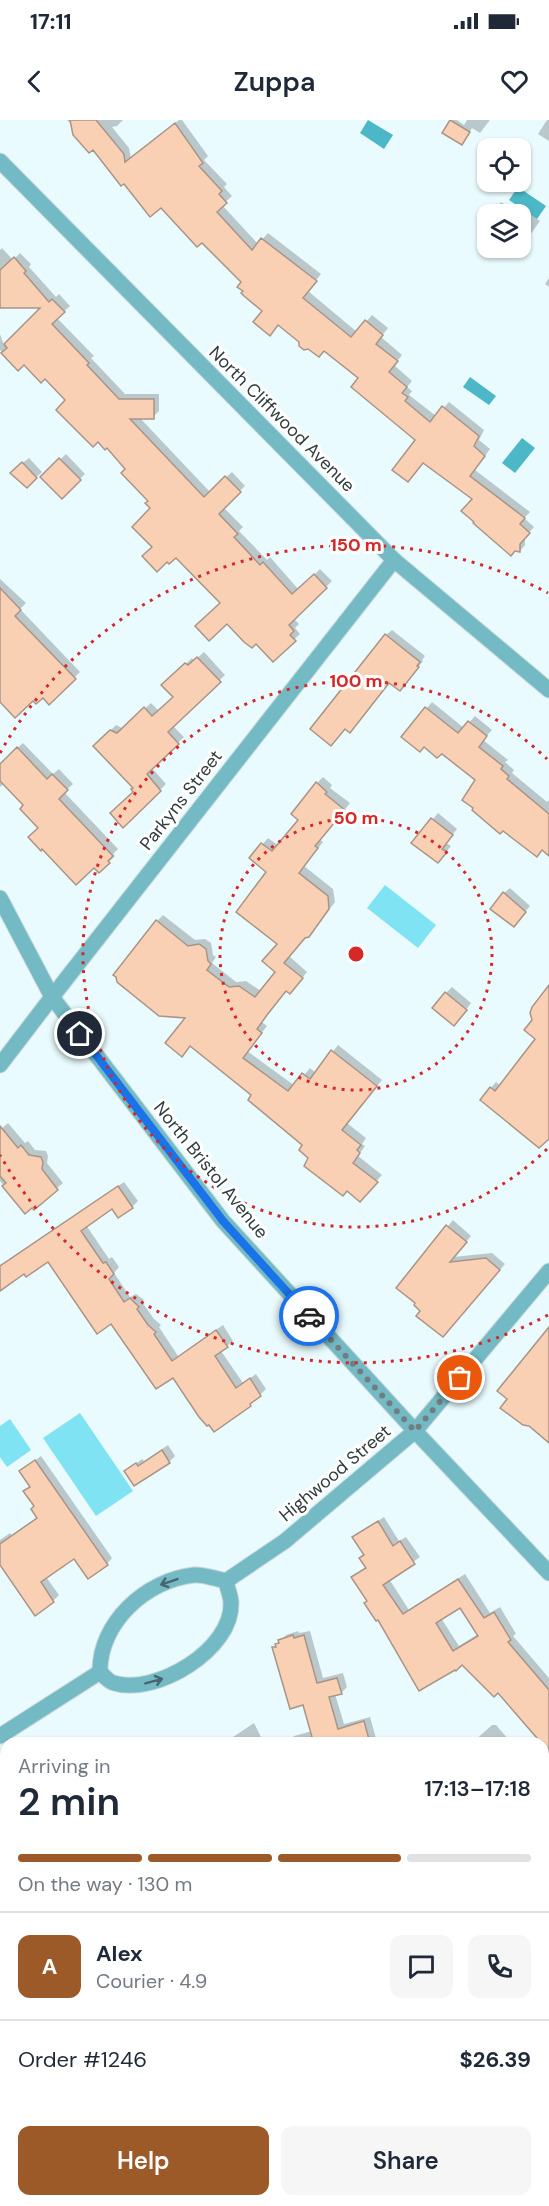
<!DOCTYPE html>
<html lang="en">
<head>
<meta charset="utf-8">
<style>
  :root { --surface:#fff; --page:#f6f6f7; --text:#1f2937; --muted:#747a83; --line:#e0e1e3; --accent:#9d5a29 }
  body { margin:0; font-family:"DM Sans",sans-serif; background:var(--page); color:var(--text); height:100vh; display:flex; flex-direction:column; font-size:22px; white-space:nowrap }
  * { box-sizing:border-box; margin:0 }
  p { font-size:20px; color:var(--muted) }
  .icon { flex:none; width:33px; height:33px; fill:none; stroke:currentColor; stroke-width:2; stroke-linecap:round; stroke-linejoin:round }
  .map { position:relative; flex:1; overflow:hidden }
  .details { position:absolute; left:0px; top:1617px; width:549px; height:470px; display:flex; flex-direction:column; background:var(--surface); border-radius:18px 18px 0 0; box-shadow:0 2px 4px #0004 }
  .details>* { flex:none }
  .buttons { position:absolute; left:477px; top:18px; display:grid; gap:12px }
  .buttons a { display:grid; place-items:center; width:54px; height:54px; border-radius:12px; background:var(--surface); box-shadow:0 2px 4px #0004; font-size:30px }
  .pin { position:absolute; display:grid; place-items:center; width:51px; height:51px; color:#fff; margin:-26px; border:3px solid #fff; border-radius:50%; box-shadow:0 2px 6px #0007 }
  .courier { position:absolute; display:grid; place-items:center; width:60px; height:60px; margin:-30px; border:4px solid #1a73e8; border-radius:50%; background:#fff; color:#222; box-shadow:0 2px 8px #0007 }
  .head em { font-style:normal; font-weight:600 }
  .head div { display:flex; flex-direction:column-reverse }
  .head { display:flex; align-items:center; justify-content:space-between; height:102px; padding:0 18px }
  h1 { font-size:39px; font-weight:600; line-height:45px }
  .bar { display:grid; grid-template-columns:repeat(4,1fr); gap:9px 6px; align-content:center; height:72px; padding:0 18px }
  .bar i { height:8px; border-radius:4px; background:var(--line) }
  .bar .current { background:var(--accent) }
  .bar p { grid-column:span 4 }
  .line { display:flex; align-items:center; gap:15px; padding:0 18px; border-top:2px solid var(--line) }
  .line div { flex:1 }
  .round { display:grid; place-items:center; flex:none; width:63px; height:63px; border-radius:12px; background:var(--page) }
  .cta { display:flex; gap:12px; margin-top:auto; padding:12px 18px }
  .cta a { flex:1; height:69px; border-radius:12px; background:var(--accent); color:#fff; font-size:24px; font-weight:600; line-height:69px; text-align:center }
  .cta a+a { background:var(--page); color:var(--text) }
  .status { display:flex; justify-content:space-between; align-items:center; height:42px; padding:0 30px; background:var(--surface); direction:ltr }
  .status svg { height:16px; fill:currentColor }
  header { display:flex; justify-content:space-between; align-items:center; height:78px; padding:0 18px; background:var(--surface); font-size:27px; font-weight:600 }
  .map>svg:first-child { display:block }
  .green { fill:#7fe3f3 }
  .water { fill:#4bb7c7 }
  .shadow { fill:#0003; fill-rule:evenodd }
  .building { fill:#fad0b5; stroke:#a99486; stroke-width:1.5; fill-rule:evenodd }
  .lines { fill:none; stroke-linecap:round; stroke-linejoin:round }
  .minor-casing { stroke:#c8d8db; stroke-width:17 }
  .secondary-casing { stroke:#c8d8db; stroke-width:17 }
  .minor { stroke:#74bac5; stroke-width:15 }
  .secondary { stroke:#009aac; stroke-width:15 }
  .oneway { stroke:#48676d }
  .done { stroke:#717e81; stroke-width:6; stroke-dasharray:0 10.8 }
  .route { stroke:#1a73e8; stroke-width:8 }
  .ring { fill:none; stroke:#d62828; stroke-width:3; stroke-dasharray:3 6 }
  .labels { text-anchor:middle; dominant-baseline:central; stroke-width:6; stroke-linejoin:round; paint-order:stroke }
  .street-label { font-size:18px; fill:#303b3d; stroke:#fff }
  .centre { fill:#d62828; stroke:#fff; stroke-width:3 }
  .ring-label { font-size:18px; text-anchor:middle; font-weight:bold; fill:#d62828; stroke:#fff; stroke-width:6; stroke-linejoin:round; paint-order:stroke }
</style>
</head>
<body>
<div class="status"><b>17:11</b><svg viewBox="0 0 49 12"><path d="M0 12V9h3v3zM5 12V6h3v6zM10 12V3h3v9zM15 12V0h3v12zM26 1h20v11H26zM47 4h2v5h-2z"/></svg></div>
<header><svg class="icon" aria-label="back" viewBox="0 0 24 24"><path d="M15 5l-7 7 7 7"/></svg>Zuppa<svg class="icon" aria-label="heart" viewBox="0 0 24 24"><path d="M12 20l-8-8c-3-5 5-10 8-4 3-6 11-1 8 4z"/></svg></header>
<div class="map">
<svg width="549" height="2086" viewBox="0 0 549 2086">
  <rect width="100%" height="100%" fill="#e9fbfe"/>
  <g class="green">
    <polygon points="385,765 436,805 418,828 367,788"/>
    <polygon points="80,1293 133,1371 96,1396 43,1318"/>
    <polygon points="10,1299 31,1330 7,1347 0,1337 0,1306"/>
    <polygon points="0,1901 6,1911 6,1997 0,1987"/>
  </g>
  <g class="water">
    <polygon points="368,0 393,15 384,29 360,13"/>
    <polygon points="518,67 546,86 537,99 509,80"/>
    <polygon points="470,257 496,276 489,285 463,267"/>
    <polygon points="522,318 535,328 515,353 502,343"/>
  </g>
  <g class="shadow">
    <polygon points="67,0 123,0 117,6 112,7 129,28 131,38 179,0 182,0 208,36 204,40 227,64 224,67 232,76 222,85 258,124 268,113 321,154 308,171 357,212 372,195 388,208 381,217 402,235 394,245 412,261 407,267 412,271 409,275 436,296 449,282 484,310 479,320 490,329 475,350 530,392 524,398 534,407 525,417 525,425 520,431 474,378 424,342 408,360 417,320 360,258 325,229 301,222 279,204 276,208 243,162 202,121 93,28"/>
    <polygon points="452,0 457,0 464,5 467,0 490,0 480,13 472,8 464,21 444,13"/>
    <polygon points="547,0 549,0 549,21 538,14"/>
    <polygon points="501,82 517,92 521,88 540,101 520,129 515,135 504,128 520,128 520,94 491,94"/>
    <polygon points="2,128 13,140 20,133 31,144 29,147 56,177 59,174 70,186 57,198 94,236 91,238 125,274 159,274 159,291 153,297 139,297 210,372 232,352 245,366 223,387 243,407 239,411 267,440 270,437 299,470 320,449 332,461 294,499 299,504 295,508 300,514 273,540 176,436 154,427 152,389 127,349 45,257 24,243 18,248 0,230 0,214 4,225 44,187 0,186 0,130"/>
    <polygon points="549,158 549,167 545,164"/>
    <polygon points="66,334 85,354 62,377 42,357"/>
    <polygon points="29,338 42,352 27,366 17,347"/>
    <polygon points="0,459 26,483 20,489 80,552 49,583 43,576 0,582"/>
    <polygon points="392,510 425,536 422,540 423,541 405,564 390,562 356,605 386,515"/>
    <polygon points="204,532 225,555 173,606 184,617 152,648 166,664 124,706 135,667 95,626 116,605 124,609 151,583 159,591 174,577 164,565 192,538 194,541"/>
    <polygon points="432,582 464,608 475,596 492,610 483,620 508,640 505,642 514,650 512,653 547,682 549,680 549,734 477,660 442,632 404,616"/>
    <polygon points="23,623 53,654 59,649 73,664 64,672 118,729 113,734 115,736 99,751 40,707 25,685 4,663 0,667 0,643"/>
    <polygon points="323,657 332,665 330,668 350,683 320,720 323,722 304,746 333,769 335,782 315,809 306,816 289,836 307,852 296,866 287,870 273,887 262,902 267,906 247,931 295,966 310,948 316,953 338,925 382,960 347,1003 366,1018 362,1024 365,1026 358,1036 382,1055 359,1080 310,1037 305,1025 254,975 190,925 188,897 157,801 163,795 195,820 205,819 211,823 213,835 216,837 212,843 236,862 246,861 261,871 277,852 279,824 268,752 251,738 268,718 279,726 300,700 317,663"/>
    <polygon points="438,693 457,709 446,723 451,726 443,736 414,722"/>
    <polygon points="510,768 530,786 519,799 504,773"/>
    <polygon points="452,867 471,883 460,898 446,873"/>
    <polygon points="549,868 549,1017 491,968 496,962 501,966 537,918 534,900"/>
    <polygon points="8,1003 25,1023 28,1021 35,1030 46,1031 48,1036 47,1043 63,1063 34,1087 33,1086 25,1092 0,1061 0,1010"/>
    <polygon points="124,1062 138,1081 132,1087 112,1087 86,1105 109,1139 112,1137 119,1147 114,1153 130,1177 136,1174 144,1180 142,1182 154,1199 161,1205 159,1207 178,1236 223,1205 233,1221 221,1231 243,1263 256,1254 266,1269 250,1285 215,1310 174,1256 111,1202 49,1140 25,1152 0,1169 0,1146"/>
    <polygon points="453,1100 471,1116 453,1137 492,1133 505,1144 448,1210 398,1167"/>
    <polygon points="168,1325 175,1336 169,1342 125,1352 142,1339 144,1341"/>
    <polygon points="41,1336 112,1438 107,1444 75,1437 46,1457 59,1475 53,1481 0,1442 0,1420 10,1413 12,1415 38,1397 35,1386 25,1372 31,1366 21,1351"/>
    <path d="M 384,1397 L 399,1421 L 406,1417 L 420,1437 L 389,1459 L 409,1490 L 465,1454 L 490,1493 L 500,1487 L 516,1514 L 513,1516 L 549,1558 L 549,1637 L 543,1630 L 543,1623 L 537,1619 L 539,1618 L 499,1571 L 462,1543 L 368,1481 L 353,1457 L 367,1446 L 365,1434 L 354,1417 ZM 460,1486 L 478,1514 L 459,1526 L 441,1498 Z"/>
    <polygon points="298,1511 299,1513 310,1511 323,1558 343,1553 347,1567 341,1573 335,1574 344,1604 370,1597 377,1622 383,1620 384,1623 289,1623 294,1616 312,1611 304,1583 274,1528 286,1515"/>
    <polygon points="254,1603 264,1623 224,1623"/>
    <polygon points="492,1605 496,1605 509,1620 506,1623 472,1623"/>
    <polygon points="141,1617 144,1623 132,1623"/>
    <polygon points="6,1655 6,1688 3,1691 6,1696 6,1780 0,1771 0,1659"/>
    <polygon points="543,1664 549,1666 546,1680 543,1682"/>
    <polygon points="544,1703 549,1704 549,1773 547,1774 543,1774"/>
    <polygon points="549,1786 549,1833 543,1827 543,1792"/>
    <polygon points="543,1855 549,1855 549,1882 543,1881"/>
    <polygon points="134,2080 150,2080 141,2086 138,2086"/>
    <polygon points="176,2080 220,2080 214,2086 179,2086"/>
    <polygon points="227,2080 239,2080 242,2085 218,2086"/>
  </g>
  <g class="building">
    <polygon points="70,0 96,0 124,34 125,42 175,3 203,43 199,46 222,71 219,74 227,83 217,92 252,130 261,118 317,161 303,178 351,217 365,200 383,215 376,224 398,241 389,252 407,267 402,273 408,277 405,281 430,302 442,286 479,316 474,326 485,336 470,356 525,398 520,404 530,413 520,424 520,432 515,431 511,436 473,403 474,402 461,391 472,379 423,343 408,362 392,350 415,320 351,267 358,258 324,231 319,237 308,229 304,230 299,226 299,222 278,205 270,216 253,202 262,191 244,176 241,173 243,171 237,167 241,162 202,123 197,127 161,88 150,97 124,64 121,66 93,30 89,33 73,15"/>
    <polygon points="450,0 470,12 462,25 442,13"/>
    <polygon points="14,137 26,151 24,153 49,182 52,179 65,192 52,204 89,243 87,245 119,279 154,279 154,299 130,299 204,377 225,356 241,372 219,394 238,414 234,417 260,445 263,442 292,474 314,454 327,468 289,505 294,511 290,515 296,521 273,542 256,524 252,528 244,522 227,504 209,521 195,506 220,483 176,438 169,444 167,442 157,452 142,436 152,427 132,407 150,388 145,383 148,381 121,353 125,349 107,328 105,330 98,322 93,327 56,290 65,280 45,259 41,263 24,245 18,251 1,233 7,228 4,224 40,188 0,188 0,150"/>
    <polygon points="59,338 81,360 62,379 40,357"/>
    <polygon points="22,342 37,358 27,368 10,353"/>
    <polygon points="0,468 21,490 15,496 76,559 49,585 43,578 36,584 33,581 15,598 0,582"/>
    <polygon points="385,514 420,542 417,546 419,547 400,571 389,563 350,613 345,609 331,626 310,609"/>
    <polygon points="197,537 221,562 168,612 179,624 147,654 161,671 123,708 110,693 133,672 131,669 133,668 93,626 110,610 117,613 144,587 152,596 173,577 161,565 185,543 188,545"/>
    <polygon points="425,587 458,613 468,601 487,616 479,627 503,646 501,649 509,656 507,659 549,694 549,736 542,730 537,737 503,711 500,714 472,690 473,688 462,680 475,660 442,634 437,638 424,627 420,632 401,617"/>
    <polygon points="17,627 47,659 52,654 68,670 59,679 113,736 108,741 110,743 99,753 94,748 76,765 42,729 41,731 28,717 38,708 20,689 23,685 0,661 0,644"/>
    <polygon points="316,662 327,672 325,674 345,690 315,726 318,728 299,753 328,776 329,789 309,817 305,818 284,843 303,858 290,874 286,871 267,895 257,909 262,913 243,938 288,971 302,953 310,959 331,930 377,966 342,1010 361,1025 357,1030 360,1033 353,1043 378,1062 360,1082 347,1071 343,1076 304,1046 308,1038 299,1030 302,1025 248,980 251,975 190,926 182,937 165,923 185,898 159,896 117,862 116,857 113,855 156,800 188,826 199,824 206,829 208,841 211,844 207,850 229,867 239,866 255,877 275,852 262,841 277,824 236,792 266,752 249,738 261,723 272,731 298,700 291,694"/>
    <polygon points="431,698 453,715 442,729 447,732 438,743 411,723"/>
    <polygon points="503,772 526,792 514,807 490,789"/>
    <polygon points="549,865 549,1019 539,1028 480,980 490,967 495,971 535,919 524,910 532,900 530,893 532,887"/>
    <polygon points="445,872 467,890 454,906 432,888"/>
    <polygon points="0,1006 18,1028 21,1025 29,1035 41,1037 43,1042 42,1049 58,1070 34,1090 32,1088 25,1094 2,1066 6,1063 0,1056"/>
    <polygon points="118,1066 133,1088 118,1098 112,1089 81,1111 103,1143 106,1142 114,1154 109,1159 124,1182 130,1178 139,1187 137,1189 148,1205 156,1212 154,1214 172,1241 216,1210 228,1227 215,1236 236,1268 250,1258 261,1276 250,1284 251,1286 214,1312 209,1305 207,1306 199,1297 173,1258 156,1269 111,1204 97,1214 48,1142 26,1157 24,1154 0,1171 0,1146"/>
    <polygon points="446,1105 467,1122 450,1142 486,1138 500,1150 443,1217 416,1196 420,1191 414,1185 415,1183 396,1168"/>
    <polygon points="549,1207 549,1323 529,1306 523,1305 500,1288 507,1279 497,1271"/>
    <polygon points="162,1330 170,1343 134,1366 124,1351 136,1343 138,1346"/>
    <polygon points="35,1340 108,1445 88,1459 74,1439 41,1462 54,1482 35,1496 0,1445 0,1424 37,1398 31,1389 34,1386 23,1371 30,1367 19,1351"/>
    <path d="M 378,1401 L 393,1426 L 400,1421 L 415,1444 L 383,1465 L 403,1494 L 458,1459 L 484,1498 L 494,1492 L 511,1520 L 508,1522 L 549,1570 L 549,1632 L 498,1573 L 494,1577 L 462,1545 L 456,1551 L 455,1550 L 419,1571 L 378,1500 L 376,1501 L 364,1483 L 367,1481 L 351,1457 L 366,1448 L 359,1438 L 364,1435 L 352,1417 ZM 460,1488 L 478,1516 L 453,1531 L 436,1503 Z"/>
    <polygon points="293,1515 294,1518 304,1515 317,1563 337,1558 342,1574 329,1577 338,1609 364,1601 370,1623 305,1623 305,1619 312,1617 303,1585 290,1589 272,1527 276,1527 275,1524 279,1523 278,1520"/>
  </g>
  <g class="lines">
    <defs>
      <g id="minor">
        <polyline points="0,41 394,440 549,570"/>
        <polyline points="0,778 52,877 223,1101 415,1311 549,1453"/>
        <polyline points="0,945 52,877 394,440"/>
        <path d="M 100,1552 C 99,1503 146,1460 194,1455 C 204,1454 216,1459 226,1461 L 285,1421 L 415,1311 L 549,1151"/>
        <path d="M 100,1552 C 104,1556 109,1562 114,1563 C 156,1576 233,1529 231,1483 C 231,1476 227,1468 226,1461"/>
        <polyline points="0,1616 100,1552"/>
      </g>
      <g id="secondary">
        <polyline points="543,2028 549,2024"/>
        <polyline points="431,2086 445,2080"/>
      </g>
    </defs>
    <use href="#minor" class="minor-casing"/>
    <use href="#secondary" class="secondary-casing"/>
    <use href="#minor" class="minor"/>
    <use href="#secondary" class="secondary"/>
  </g>
  <defs><path id="oneway-shaft" d="M-6 0H5M1.5-3L5.5 0L1.5 3" fill="none" stroke-width="1.6" stroke-linecap="round" stroke-linejoin="round" transform="scale(1.5)"/></defs>
  <g class="oneway">
    <use href="#oneway-shaft" transform="translate(169 1462) rotate(161)"/>
    <use href="#oneway-shaft" transform="translate(154 1561) rotate(-15)"/>
  </g>
  <g class="lines">
    <polyline class="done" points="309,1196 415,1311 460,1258"/>
    <polyline class="route" points="80,914 223,1101 309,1196"/>
  </g>
  <g class="ring">
    <circle cx="356" cy="834" r="136"/>
    <path d="M547 1029A273 273 0 1 1 547 639"/>
    <path d="M548 1195A409 409 0 0 1 0 1035M0 633A409 409 0 0 1 548 473"/>
  </g>
  <g class="labels">
    <g class="street-label">
      <text transform="translate(282 299) rotate(45)">North Cliffwood Avenue</text>
      <text transform="translate(181 680) rotate(-52)">Parkyns Street</text>
      <text transform="translate(211 1050) rotate(51)">North Bristol Avenue</text>
      <text transform="translate(335 1353) rotate(-40)">Highwood Street</text>
    </g>
  </g>
  <circle cx="356" cy="834" r="9" class="centre"/>
  <g class="ring-label">
    <text x="356" y="431">150 m</text>
    <text x="356" y="567">100 m</text>
    <text x="356" y="704">50 m</text>
  </g>
</svg>
<div class="buttons">
<a><svg class="icon" aria-label="locate" viewBox="0 0 24 24"><circle cx="12" cy="12" r="6"/><path d="M12 2v4M12 18v4M2 12h4M18 12h4"/></svg></a>
<a><svg class="icon" aria-label="layers" viewBox="0 0 24 24"><path d="M12 4l9 5-9 5-9-5zM3 14l9 5 9-5"/></svg></a>
</div>
<div class="pin" style="left:460px;top:1258px;background:#ea580c"><svg class="icon" aria-label="bag" viewBox="0 0 24 24"><path d="M5 8h14l-1 12H6zM9 8a3 3 0 0 1 6 0"/></svg></div>
<div class="pin" style="left:80px;top:914px;background:#1f2937"><svg class="icon" aria-label="home" viewBox="0 0 24 24"><path d="M3 11l9-7 9 7M6 9v11h12V9"/></svg></div>
<div class="courier" style="left:309px;top:1196px"><svg class="icon" aria-label="car" viewBox="0 0 24 24"><path d="M5 17H2v-5l4-1 3-4h7l3 4 3 1v5h-3M9 17h6M6 11h13"/><circle cx="7" cy="17" r="2"/><circle cx="17" cy="17" r="2"/></svg></div>
<section class="details">
<div class="head"><div><h1>2 min</h1><p>Arriving in</p></div><em>17:13–17:18</em></div>
<div class="bar"><i class="current"></i><i class="current"></i><i class="current"></i><i></i><p>On the way · 130 m</p></div>
<div class="line" style="height:108px"><b class="round" style="background:var(--accent);color:#fff">A</b><div><b>Alex</b><p>Courier · 4.9</p></div><a class="round"><svg class="icon" aria-label="chat" viewBox="0 0 24 24"><path d="M4 5h16v11H9l-5 4z"/></svg></a><a class="round"><svg class="icon" aria-label="phone" viewBox="0 0 24 24"><path d="M5 4h4l2 5-3 2q2 4 5 5l2-3 5 2v4C11 20 4 13 5 4z"/></svg></a></div>
<div class="line" style="height:78px"><div>Order #1246</div><b>$26.39</b></div>
<div class="cta"><a>Help</a><a>Share</a></div>
</section>
</div>
</body>
</html>
